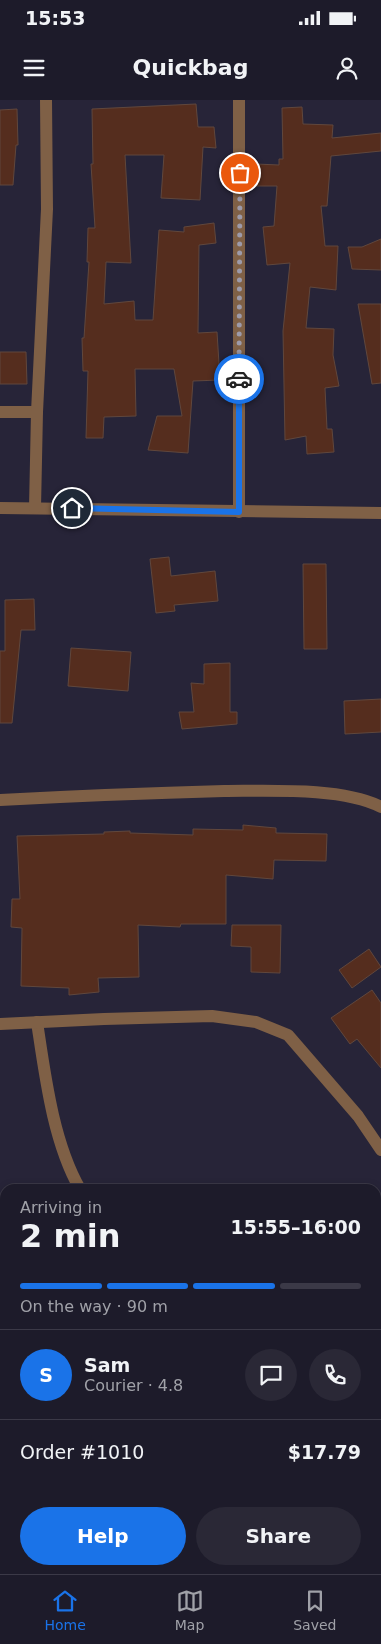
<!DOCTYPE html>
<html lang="en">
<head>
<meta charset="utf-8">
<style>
  :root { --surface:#1d1b2a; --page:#2a2836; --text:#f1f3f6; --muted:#a0a1a8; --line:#3b3947; --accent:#1a73e8 }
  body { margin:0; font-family:"DejaVu Sans",sans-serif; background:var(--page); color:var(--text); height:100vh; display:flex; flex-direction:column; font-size:19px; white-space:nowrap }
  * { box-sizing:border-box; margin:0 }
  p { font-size:16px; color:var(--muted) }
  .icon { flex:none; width:28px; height:28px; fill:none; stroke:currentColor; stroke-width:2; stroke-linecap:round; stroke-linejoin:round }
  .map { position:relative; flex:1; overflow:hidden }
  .drawer { position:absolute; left:0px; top:1084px; width:381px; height:391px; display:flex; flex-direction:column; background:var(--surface); border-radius:15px 15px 0 0; box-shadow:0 2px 8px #0003,0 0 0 1px var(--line) }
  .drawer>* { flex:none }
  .pin { position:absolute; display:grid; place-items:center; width:42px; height:42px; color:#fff; margin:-21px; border:2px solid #fff; border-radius:50%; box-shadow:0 1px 5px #0007 }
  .courier { position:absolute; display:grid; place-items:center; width:50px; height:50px; margin:-25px; border:4px solid #1a73e8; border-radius:50%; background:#fff; color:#222; box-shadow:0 1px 6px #0007 }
  .overview em { font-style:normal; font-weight:800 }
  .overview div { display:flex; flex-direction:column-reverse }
  .overview { display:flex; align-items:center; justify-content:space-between; height:85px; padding:0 20px }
  h1 { font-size:32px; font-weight:800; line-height:38px }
  .bar { display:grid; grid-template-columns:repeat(4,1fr); gap:8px 5px; align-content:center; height:60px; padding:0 20px }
  .bar i { height:6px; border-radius:4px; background:var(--line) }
  .bar .active { background:var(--accent) }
  .bar p { grid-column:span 4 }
  .line { display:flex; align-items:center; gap:12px; padding:0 20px; border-top:1px solid var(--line) }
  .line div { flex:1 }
  .round { display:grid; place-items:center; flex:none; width:52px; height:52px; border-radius:26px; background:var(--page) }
  .action { display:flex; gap:10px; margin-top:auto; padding:10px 20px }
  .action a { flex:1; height:58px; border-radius:30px; background:var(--accent); color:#fff; font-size:20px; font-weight:800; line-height:58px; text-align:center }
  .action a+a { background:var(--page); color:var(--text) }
  .status { display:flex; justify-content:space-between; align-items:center; height:35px; padding:0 25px; background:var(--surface); direction:ltr }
  .status svg { height:14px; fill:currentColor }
  header { display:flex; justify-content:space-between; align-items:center; height:65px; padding:0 20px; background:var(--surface); font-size:22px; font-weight:800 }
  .dock { display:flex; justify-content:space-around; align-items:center; height:70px; border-top:1px solid var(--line); background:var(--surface); font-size:14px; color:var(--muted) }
  .dock a { display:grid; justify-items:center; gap:2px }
  .dock .active { color:var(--accent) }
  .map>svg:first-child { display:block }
  .building { fill:#552d1e; stroke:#60473d }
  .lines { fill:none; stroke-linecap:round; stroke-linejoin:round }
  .minor { stroke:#7f6046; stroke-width:12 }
  .done { stroke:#9c9aaa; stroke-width:5; stroke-dasharray:0 9 }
  .route { stroke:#1a73e8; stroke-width:6 }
</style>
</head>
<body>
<div class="status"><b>15:53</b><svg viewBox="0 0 49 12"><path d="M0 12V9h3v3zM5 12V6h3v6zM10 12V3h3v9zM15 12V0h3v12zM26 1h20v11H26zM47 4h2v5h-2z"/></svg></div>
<header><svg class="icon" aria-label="menu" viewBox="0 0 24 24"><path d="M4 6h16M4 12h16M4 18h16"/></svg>Quickbag<svg class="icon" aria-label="person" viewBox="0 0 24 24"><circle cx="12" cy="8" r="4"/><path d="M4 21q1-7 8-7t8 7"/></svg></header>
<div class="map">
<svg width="381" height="1474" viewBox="0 0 381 1474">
  <rect width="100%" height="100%" fill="#272438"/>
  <g class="building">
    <polygon points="196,4 198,27 214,27 216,48 203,47 200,100 161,98 164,55 125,55 131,163 106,162 104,204 134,201 135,220 153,220 159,130 184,132 184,127 214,123 216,143 199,145 198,233 217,232 220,280 193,281 188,353 148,350 157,316 182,316 174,269 135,269 136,316 104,317 103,338 86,338 88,271 83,271 82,238 84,238 89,162 87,162 88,128 95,128 91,64 93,64 92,9"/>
    <polygon points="302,7 303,24 333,25 332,38 381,33 381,51 331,56 327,106 321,106 325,146 338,146 336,190 310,187 306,228 334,229 333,255 339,286 325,288 327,329 332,329 334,352 307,354 306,336 285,340 283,231 290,163 267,165 263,127 274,126 277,86 255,86 256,64 279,65 279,59 283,59 282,8"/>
    <polygon points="17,9 18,45 16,45 13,85 0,85 0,10"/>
    <polygon points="381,139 381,170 352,169 348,147 362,147"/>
    <polygon points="358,204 381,204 381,283 372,284"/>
    <polygon points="0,252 26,252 27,284 0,284"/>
    <polygon points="169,457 171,476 215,471 218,501 174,505 175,511 156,513 150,459"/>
    <polygon points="303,464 326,464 327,549 304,549"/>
    <polygon points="34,499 35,530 21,530 12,623 0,623 0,551 5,551 5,500"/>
    <polygon points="71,548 131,552 128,591 68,586"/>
    <polygon points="230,563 230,612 237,612 237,624 182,629 179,612 194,612 191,583 204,584 204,564"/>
    <polygon points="381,599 381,632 345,634 344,601"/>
    <polygon points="243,725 276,728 276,733 327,734 326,761 274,760 273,779 226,775 226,824 181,824 180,827 138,825 139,877 98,878 99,892 69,895 69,888 21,886 22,828 11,827 12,799 20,799 17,736 104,734 104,732 130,731 130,733 193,735 193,729 243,730"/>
    <polygon points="232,825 281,825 280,873 251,872 251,847 231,846"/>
    <polygon points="369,849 381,867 352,888 339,870"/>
    <polygon points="372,890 381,903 381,968 357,939 350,944 331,918"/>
  </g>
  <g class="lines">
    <g class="minor">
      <polyline points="0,312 37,312"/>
      <polyline points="0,408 381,413"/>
      <polyline points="35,408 37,312 47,109 46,0"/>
      <polyline points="239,412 239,0"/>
      <path d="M 0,700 C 75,696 149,693 224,691 C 268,691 343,687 381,707"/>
      <path d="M 37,922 C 45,975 53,1042 80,1089"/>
      <polyline points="0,924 104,919 212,916 256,922 288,935 358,1016 381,1050"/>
      <polyline points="376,1262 381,1258"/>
      <polyline points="0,1387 5,1392"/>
      <polyline points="86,1470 90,1474"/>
      <polyline points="130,1474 135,1470"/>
    </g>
  </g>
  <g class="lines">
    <polyline class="done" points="239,279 240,73"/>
    <polyline class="route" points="72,408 239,412 239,279"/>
  </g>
</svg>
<div class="pin" style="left:240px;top:73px;background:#ea580c"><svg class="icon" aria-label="bag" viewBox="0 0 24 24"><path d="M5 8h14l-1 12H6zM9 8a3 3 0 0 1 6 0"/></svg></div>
<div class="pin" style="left:72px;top:408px;background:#1f2937"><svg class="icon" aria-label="home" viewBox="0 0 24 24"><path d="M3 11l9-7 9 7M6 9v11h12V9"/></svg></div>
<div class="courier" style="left:239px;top:279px"><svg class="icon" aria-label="car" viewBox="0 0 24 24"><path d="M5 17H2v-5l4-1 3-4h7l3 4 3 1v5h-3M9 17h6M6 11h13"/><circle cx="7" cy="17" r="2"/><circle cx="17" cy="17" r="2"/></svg></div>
<section class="drawer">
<div class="overview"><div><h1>2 min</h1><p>Arriving in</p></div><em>15:55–16:00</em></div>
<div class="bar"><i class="active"></i><i class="active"></i><i class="active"></i><i></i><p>On the way · 90 m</p></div>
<div class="line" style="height:90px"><b class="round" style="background:var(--accent);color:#fff">S</b><div><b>Sam</b><p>Courier · 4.8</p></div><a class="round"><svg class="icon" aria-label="chat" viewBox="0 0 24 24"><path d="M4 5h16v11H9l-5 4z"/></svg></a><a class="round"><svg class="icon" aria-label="phone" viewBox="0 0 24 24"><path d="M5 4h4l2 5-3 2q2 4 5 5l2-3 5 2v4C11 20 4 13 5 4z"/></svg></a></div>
<div class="line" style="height:65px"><div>Order #1010</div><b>$17.79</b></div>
<div class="action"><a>Help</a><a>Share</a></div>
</section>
</div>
<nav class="dock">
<a class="active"><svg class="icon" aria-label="home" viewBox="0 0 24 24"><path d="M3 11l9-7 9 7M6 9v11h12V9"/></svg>Home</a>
<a><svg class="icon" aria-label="map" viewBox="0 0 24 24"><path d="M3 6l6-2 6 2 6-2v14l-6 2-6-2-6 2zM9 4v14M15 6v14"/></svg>Map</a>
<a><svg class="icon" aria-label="saved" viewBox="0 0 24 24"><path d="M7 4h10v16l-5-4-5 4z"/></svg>Saved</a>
</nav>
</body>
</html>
